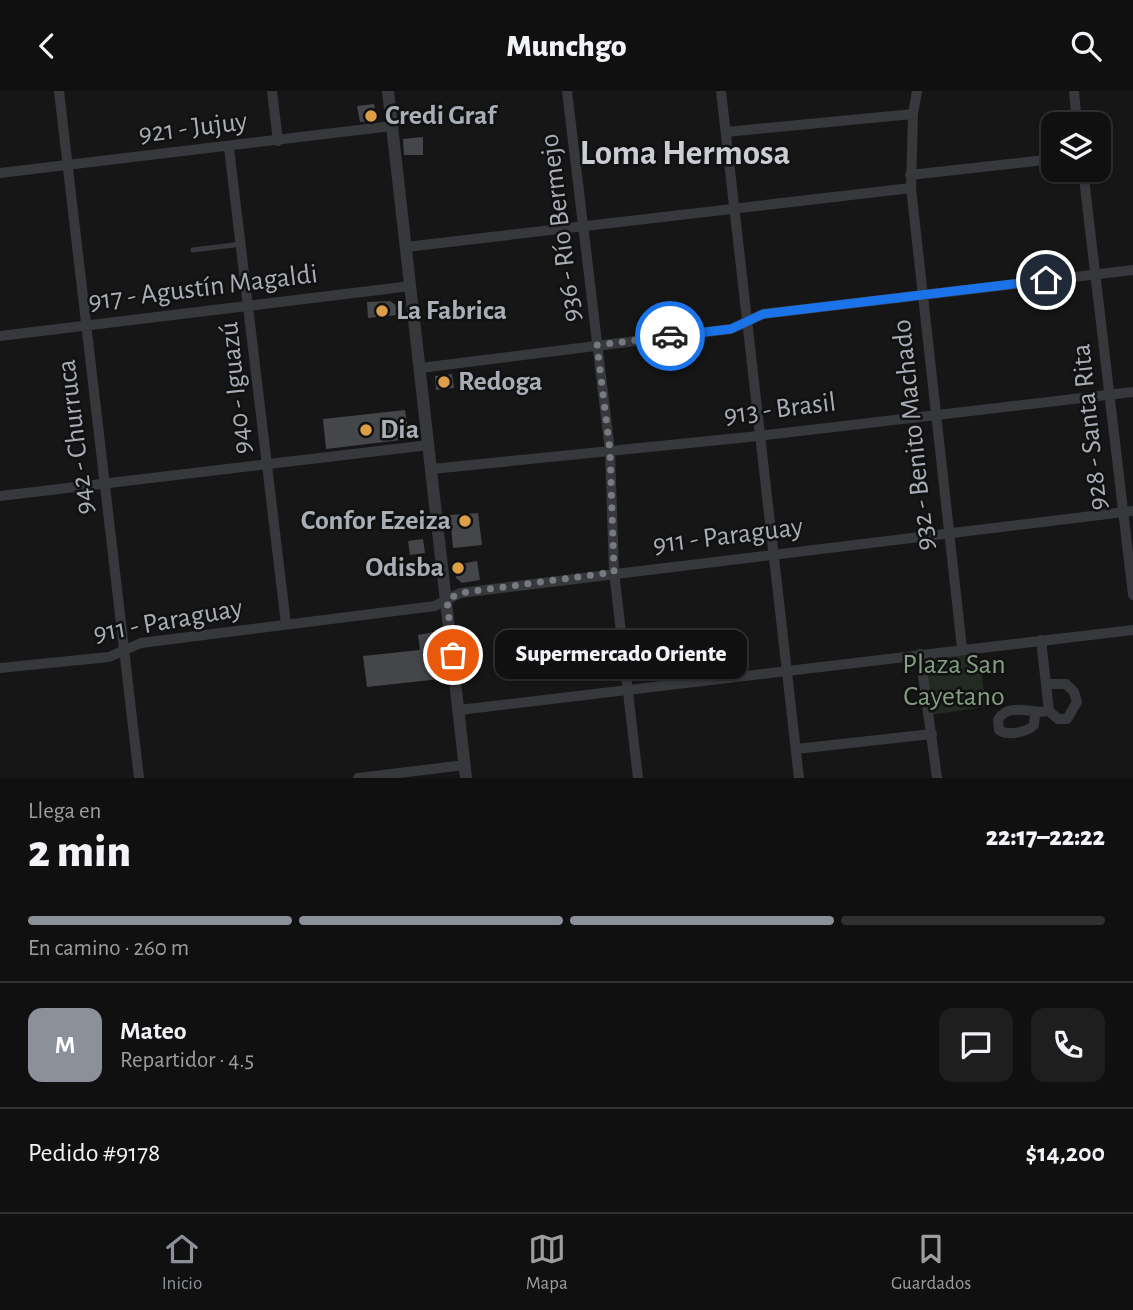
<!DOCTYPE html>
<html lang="es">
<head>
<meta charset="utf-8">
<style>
  :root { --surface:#101011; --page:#1e1e1f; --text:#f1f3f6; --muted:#9c9d9f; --line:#303031; --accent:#8c9099 }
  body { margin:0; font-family:"Alegreya Sans",sans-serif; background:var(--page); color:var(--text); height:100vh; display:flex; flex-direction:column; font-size:26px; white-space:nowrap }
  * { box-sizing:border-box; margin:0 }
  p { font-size:23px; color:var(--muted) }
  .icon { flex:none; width:38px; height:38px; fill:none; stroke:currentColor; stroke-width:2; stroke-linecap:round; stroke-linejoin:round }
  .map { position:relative; height:687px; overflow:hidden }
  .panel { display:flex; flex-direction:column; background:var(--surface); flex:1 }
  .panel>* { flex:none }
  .controls { position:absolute; left:1041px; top:21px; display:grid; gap:14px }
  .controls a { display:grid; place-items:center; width:70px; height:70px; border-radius:14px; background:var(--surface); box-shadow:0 2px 5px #0004,0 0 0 2px var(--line); font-size:35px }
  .pin { position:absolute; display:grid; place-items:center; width:60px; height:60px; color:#fff; margin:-30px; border:4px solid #fff; border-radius:50%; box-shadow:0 2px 7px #0007 }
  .courier { position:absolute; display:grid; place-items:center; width:70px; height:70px; margin:-35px; border:5px solid #1a73e8; border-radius:50%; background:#fff; color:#222; box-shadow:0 2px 9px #0007 }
  .bubble { position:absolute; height:49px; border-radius:14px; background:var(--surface); box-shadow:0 2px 5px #0004,0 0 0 2px var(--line); font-size:23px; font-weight:800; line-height:49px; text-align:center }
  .overview em { font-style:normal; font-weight:800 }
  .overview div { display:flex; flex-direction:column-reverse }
  .overview { display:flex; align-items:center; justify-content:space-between; height:119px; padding:0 28px }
  h1 { font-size:46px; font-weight:800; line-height:52px }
  .bar { display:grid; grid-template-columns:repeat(4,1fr); gap:10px 7px; align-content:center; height:84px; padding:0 28px }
  .bar i { height:9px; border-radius:5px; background:var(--line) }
  .bar .active { background:var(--accent) }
  .bar p { grid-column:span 4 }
  .line { display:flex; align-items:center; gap:18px; padding:0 28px; border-top:2px solid var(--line) }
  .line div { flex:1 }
  .round { display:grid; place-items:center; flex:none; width:74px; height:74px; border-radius:14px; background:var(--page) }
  header { display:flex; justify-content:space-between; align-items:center; height:91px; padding:0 28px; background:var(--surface); font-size:32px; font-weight:800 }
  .dock { display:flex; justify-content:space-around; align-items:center; height:98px; border-top:2px solid var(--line); background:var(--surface); font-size:19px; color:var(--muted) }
  .dock a { display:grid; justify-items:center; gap:4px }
  .dock .active { color:var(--accent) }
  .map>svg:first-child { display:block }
  .green { fill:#222a23 }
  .building { fill:#45464a }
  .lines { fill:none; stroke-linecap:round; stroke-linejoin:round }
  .service { stroke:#37383c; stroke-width:5 }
  .minor { stroke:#37383c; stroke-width:10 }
  .tertiary { stroke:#37383c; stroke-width:12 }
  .done { stroke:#76797e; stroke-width:7; stroke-dasharray:0 12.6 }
  .route { stroke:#1a73e8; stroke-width:9 }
  .poi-dot { fill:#dd9e48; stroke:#111112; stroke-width:2.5 }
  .labels { text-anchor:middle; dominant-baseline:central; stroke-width:5; stroke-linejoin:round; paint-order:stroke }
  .poi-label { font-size:28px; font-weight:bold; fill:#a9aeb6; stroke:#111112; text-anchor:start }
  .street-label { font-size:28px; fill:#a9aeb6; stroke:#111112 }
  .park-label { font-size:28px; fill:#839f82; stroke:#111112 }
  .district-label { font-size:35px; font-weight:bold; fill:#cacdd2; stroke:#111112 }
</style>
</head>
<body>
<header><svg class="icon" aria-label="back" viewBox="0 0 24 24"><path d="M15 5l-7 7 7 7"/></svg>Munchgo<svg class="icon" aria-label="search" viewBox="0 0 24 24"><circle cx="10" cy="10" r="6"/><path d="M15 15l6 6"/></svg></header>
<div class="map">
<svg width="1133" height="687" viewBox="0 0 1133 687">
  <rect width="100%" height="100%" fill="#161617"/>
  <polygon class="green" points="978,556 986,616 929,624 920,563"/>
  <g class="building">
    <polygon points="374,13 376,24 372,30 360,31 357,15"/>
    <polygon points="423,46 423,64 404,64 403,48"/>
    <polygon points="390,210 397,215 398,224 368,227 367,211"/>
    <polygon points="452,283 454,297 436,299 435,285"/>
    <polygon points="405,319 409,348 326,358 323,328"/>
    <polygon points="478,422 482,454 453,457 450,424"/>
    <polygon points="423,448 425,462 410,464 408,450"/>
    <polygon points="477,470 480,489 462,492 456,487 455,474"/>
    <polygon points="434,541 440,588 367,596 363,565 420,559 418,544"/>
  </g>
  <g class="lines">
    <polyline class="service" points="193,159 242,153"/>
    <g class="minor">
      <polyline points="59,0 139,687"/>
      <polyline points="272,0 278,50"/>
      <polyline points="567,0 610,360 614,481 638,687"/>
      <polyline points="721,0 799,687"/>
      <polyline points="917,0 913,23 911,97 962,557"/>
      <polyline points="1074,0 1077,33"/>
      <polyline points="726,41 913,23"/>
      <polyline points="229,57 286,533"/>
      <polyline points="1083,79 1133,504"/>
      <polyline points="0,82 392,35"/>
      <polyline points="910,84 1054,68"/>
      <polyline points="406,156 911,97"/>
      <polyline points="0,245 411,195"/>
      <polyline points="420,277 731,238 763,223 1133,179"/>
      <polyline points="432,378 749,346 1133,301"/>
      <polyline points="0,405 429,354"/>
      <polyline points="1041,549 1049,620 1058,628 1067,628 1077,611 1074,601 1066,593 1046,593"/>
      <polyline points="920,563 937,687"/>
      <polyline points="0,577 109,566 141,552 435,515 460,502 1133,420"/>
      <polyline points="459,619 1133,539"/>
      <path d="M 1035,624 L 1034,634 C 1026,642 1007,645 999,639 L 998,629 C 1008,610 1034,624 1049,620"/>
      <polyline points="796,658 932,643"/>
      <polyline points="358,687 465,674"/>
    </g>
    <polyline class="tertiary" points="388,0 466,687"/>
  </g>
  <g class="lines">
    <polyline class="done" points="453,564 447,509 460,502 614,481 610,360 597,254 670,245"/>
    <polyline class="route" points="670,245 731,238 763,223 1046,189"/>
  </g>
  <g class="poi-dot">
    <circle cx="371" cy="25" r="7"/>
    <circle cx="382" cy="220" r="7"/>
    <circle cx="444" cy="291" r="7"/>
    <circle cx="366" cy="339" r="7"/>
    <circle cx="465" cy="430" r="7"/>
    <circle cx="458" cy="477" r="7"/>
  </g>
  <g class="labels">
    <g class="poi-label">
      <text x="385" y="25">Credi Graf</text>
      <text x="396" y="220">La Fabrica</text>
      <text x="458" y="291">Redoga</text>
      <text x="380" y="339">Dia</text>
      <text x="451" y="430" text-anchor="end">Confor Ezeiza</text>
      <text x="444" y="477" text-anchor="end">Odisba</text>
    </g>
    <g class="street-label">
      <text transform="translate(193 37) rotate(-7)">921 - Jujuy</text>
      <text transform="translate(561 137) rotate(-97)">936 - Río Bermejo</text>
      <text transform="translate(203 197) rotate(-7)">917 - Agustín Magaldi</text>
      <text transform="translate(236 297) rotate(-96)">940 - Iguazú</text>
      <text transform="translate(780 318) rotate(-7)">913 - Brasil</text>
      <text transform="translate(1090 336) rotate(-96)">928 - Santa Rita</text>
      <text transform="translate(914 344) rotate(-96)">932 - Benito Machado</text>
      <text transform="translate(76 346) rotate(-97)">942 - Churruca</text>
      <text transform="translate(728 445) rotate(-7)">911 - Paraguay</text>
      <text transform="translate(168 530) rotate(-10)">911 - Paraguay</text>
    </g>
    <g class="park-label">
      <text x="954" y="574">Plaza San<tspan x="954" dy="32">Cayetano</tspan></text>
    </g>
    <g class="district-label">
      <text x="685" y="62">Loma Hermosa</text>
    </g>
  </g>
</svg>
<div class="controls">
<a><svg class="icon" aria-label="layers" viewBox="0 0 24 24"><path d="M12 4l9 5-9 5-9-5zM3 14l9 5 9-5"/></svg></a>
</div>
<div class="pin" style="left:453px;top:564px;background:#ea580c"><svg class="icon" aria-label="bag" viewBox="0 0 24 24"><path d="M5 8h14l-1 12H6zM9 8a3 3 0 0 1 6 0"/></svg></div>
<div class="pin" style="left:1046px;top:189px;background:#1f2937"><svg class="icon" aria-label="home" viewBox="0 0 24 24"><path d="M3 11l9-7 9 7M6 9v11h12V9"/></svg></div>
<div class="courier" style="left:670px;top:245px"><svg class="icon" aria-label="car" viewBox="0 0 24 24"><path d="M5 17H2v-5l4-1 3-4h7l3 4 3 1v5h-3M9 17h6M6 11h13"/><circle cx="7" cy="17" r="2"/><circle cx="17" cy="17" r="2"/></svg></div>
<div class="bubble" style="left:495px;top:539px;width:252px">Supermercado Oriente</div>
</div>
<section class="panel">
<div class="overview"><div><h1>2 min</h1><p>Llega en</p></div><em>22:17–22:22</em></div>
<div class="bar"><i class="active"></i><i class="active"></i><i class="active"></i><i></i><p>En camino · 260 m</p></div>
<div class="line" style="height:126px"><b class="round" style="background:var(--accent);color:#fff">M</b><div><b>Mateo</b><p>Repartidor · 4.5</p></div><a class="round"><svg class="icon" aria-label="chat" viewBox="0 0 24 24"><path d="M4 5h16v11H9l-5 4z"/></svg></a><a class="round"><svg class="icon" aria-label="phone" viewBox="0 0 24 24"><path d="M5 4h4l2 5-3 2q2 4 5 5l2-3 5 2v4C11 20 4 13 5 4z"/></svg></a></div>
<div class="line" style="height:91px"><div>Pedido #9178</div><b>$14,200</b></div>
</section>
<nav class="dock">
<a class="active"><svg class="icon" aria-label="home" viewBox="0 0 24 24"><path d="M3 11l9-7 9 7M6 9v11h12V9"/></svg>Inicio</a>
<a><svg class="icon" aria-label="map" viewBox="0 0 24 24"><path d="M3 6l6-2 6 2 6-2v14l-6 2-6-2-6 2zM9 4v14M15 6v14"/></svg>Mapa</a>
<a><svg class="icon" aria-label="saved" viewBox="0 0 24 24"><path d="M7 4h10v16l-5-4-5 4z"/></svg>Guardados</a>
</nav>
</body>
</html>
